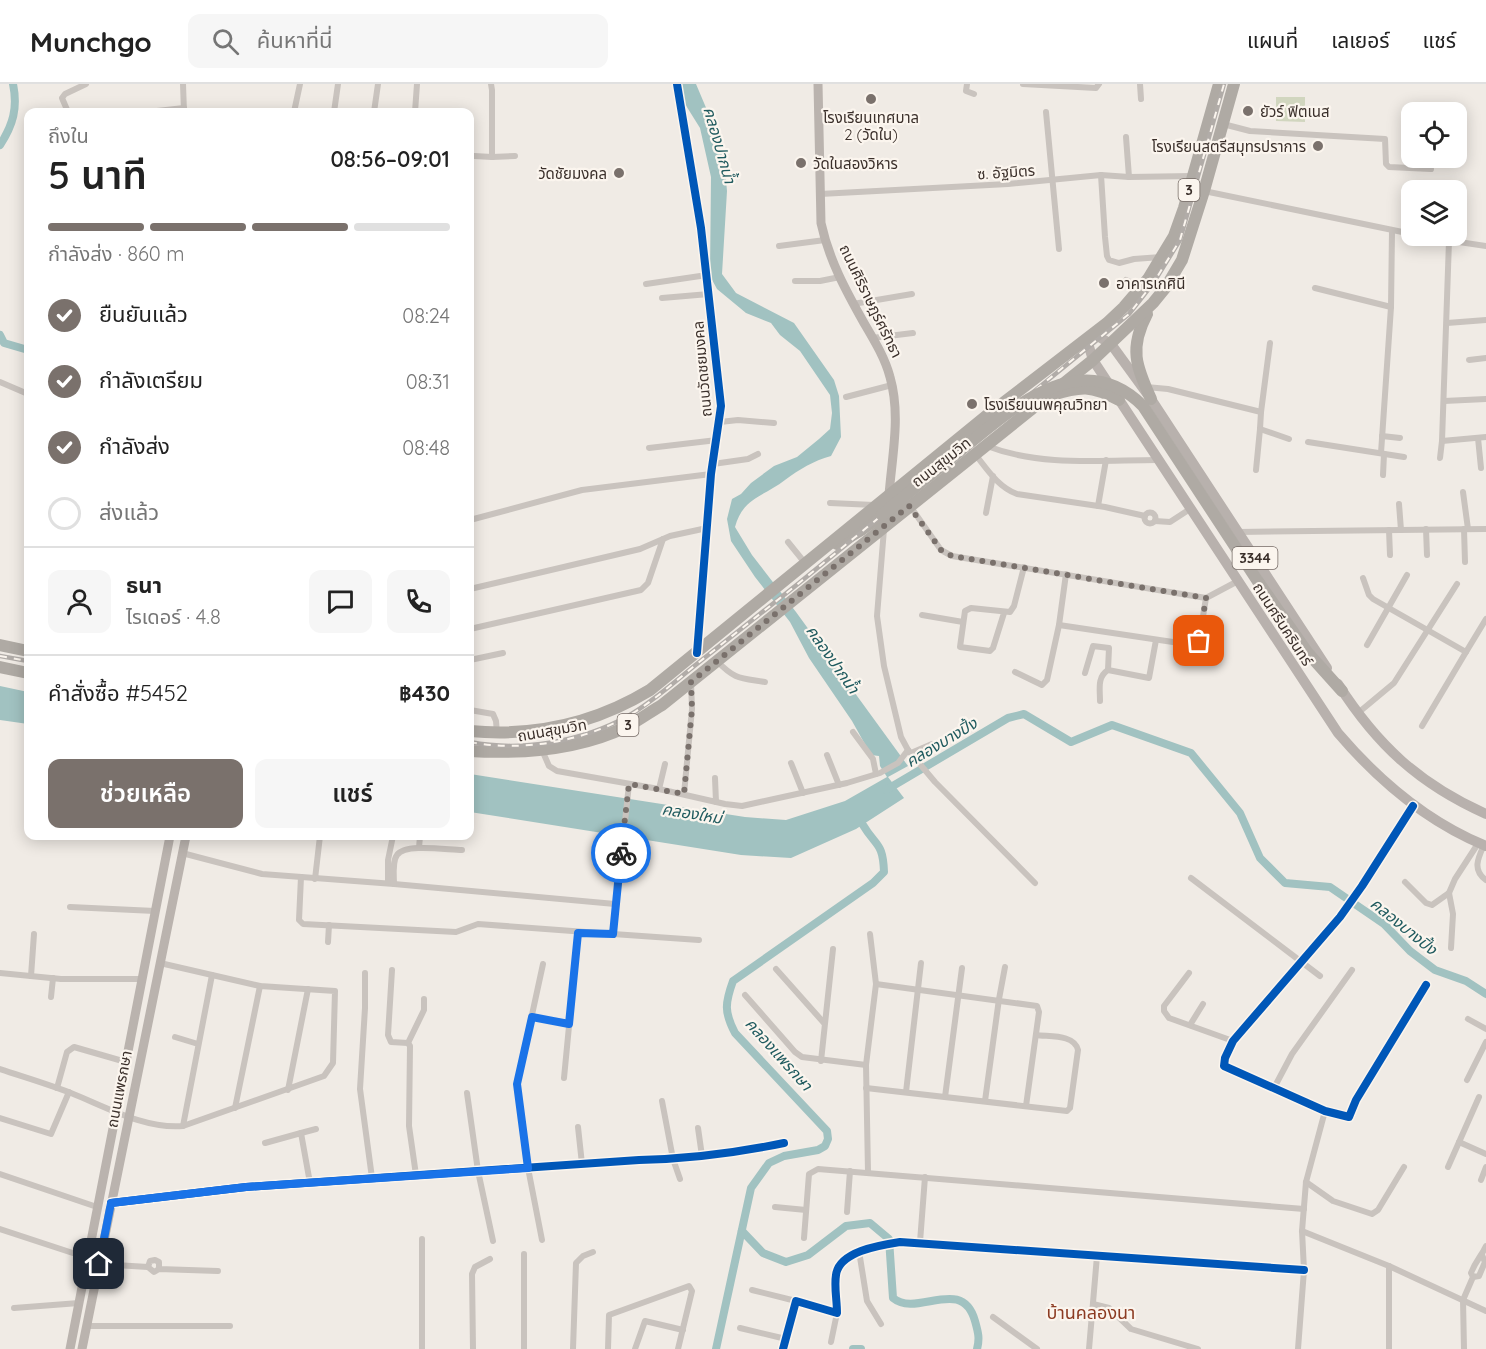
<!DOCTYPE html>
<html lang="th">
<head>
<meta charset="utf-8">
<style>
  :root { --surface:#fff; --page:#f6f6f6; --text:#222; --muted:#767676; --line:#e0e0e0; --accent:#7a716c }
  body { margin:0; font-family:Quicksand,"Noto Sans Thai",sans-serif; background:var(--page); color:var(--text); height:100vh; display:flex; flex-direction:column; font-size:22px; white-space:nowrap }
  * { box-sizing:border-box; margin:0 }
  p { font-size:20px; color:var(--muted) }
  .icon { flex:none; width:33px; height:33px; fill:none; stroke:currentColor; stroke-width:2; stroke-linecap:round; stroke-linejoin:round }
  .map { position:relative; flex:1; overflow:hidden }
  .drawer { position:absolute; left:24px; top:24px; width:450px; height:732px; display:flex; flex-direction:column; background:var(--surface); border-radius:12px; box-shadow:0 3px 15px #0003 }
  .drawer>* { flex:none }
  .fabs { position:absolute; left:1401px; top:18px; display:grid; gap:12px }
  .fabs a { display:grid; place-items:center; width:66px; height:66px; border-radius:12px; background:var(--surface); box-shadow:0 3px 15px #0003; font-size:30px }
  .pin { position:absolute; display:grid; place-items:center; width:51px; height:51px; color:#fff; margin:-26px; border-radius:12px; box-shadow:0 3px 9px #0006 }
  .courier { position:absolute; display:grid; place-items:center; width:60px; height:60px; margin:-30px; border:4px solid #1a73e8; border-radius:50%; background:#fff; color:#222; box-shadow:0 2px 8px #0007 }
  .summary em { font-style:normal; font-weight:600 }
  .summary div { display:flex; flex-direction:column-reverse }
  .summary { display:flex; align-items:center; justify-content:space-between; height:102px; padding:0 24px }
  h1 { font-size:39px; font-weight:600; line-height:45px }
  .bar { display:grid; grid-template-columns:repeat(4,1fr); gap:9px 6px; align-content:center; height:72px; padding:0 24px }
  .bar i { height:8px; border-radius:4px; background:var(--line) }
  .bar .selected { background:var(--accent) }
  .bar p { grid-column:span 4 }
  .line { display:flex; align-items:center; gap:15px; padding:0 24px; border-top:2px solid var(--line) }
  .line div { flex:1 }
  .round { display:grid; place-items:center; flex:none; width:63px; height:63px; border-radius:12px; background:var(--page) }
  ol { padding:0 24px; list-style:none }
  li { display:flex; align-items:center; gap:18px; height:66px }
  li p { margin-inline-start:auto }
  li .icon { padding:6px; border-radius:50%; background:var(--accent); color:#fff; stroke-width:4 }
  li:last-child { color:var(--muted) }
  li i { width:33px; height:33px; border:3px solid var(--line); border-radius:50% }
  .button { display:flex; gap:12px; margin-top:auto; padding:12px 24px }
  .button a { flex:1; height:69px; border-radius:12px; background:var(--accent); color:#fff; font-size:24px; font-weight:600; line-height:69px; text-align:center }
  .button a+a { background:var(--page); color:var(--text) }
  header { display:flex; align-items:center; gap:36px; box-sizing:border-box; height:84px; padding:0 30px; background:var(--surface); border-bottom:2px solid var(--line) }
  header strong { font-size:28px }
  nav { display:flex; gap:33px; margin-inline-start:auto; font-size:21px }
  .search { width:420px; height:54px; background:var(--page); display:flex; align-items:center; gap:15px; box-sizing:border-box; padding:0 21px; border-radius:12px; color:var(--muted); font-size:22px }
  .map>svg:first-child { display:block }
  .green { fill:#d1d6bf }
  .water { fill:#a1c2c1 }
  .lines { fill:none; stroke-linecap:round; stroke-linejoin:round }
  .canal { stroke:#a1c2c1; stroke-width:8 }
  .street { stroke:#c9c3be; stroke-width:6 }
  .secondary { stroke:#bab3ae; stroke-width:9 }
  .primary { stroke:#b8b1ad; stroke-width:10 }
  .highway { stroke:#afaaa4; stroke-width:12 }
  .rail-casing { stroke:#b1aca8; stroke-width:4.5 }
  .rail { stroke:#fbf5ee; stroke-width:2; stroke-dasharray:7; stroke-linecap:butt }
  .highway-bridge { stroke:#afaaa4; stroke-width:12 }
  .cycleway-casing { stroke:#fbf5ee; stroke-width:11 }
  .cycleway { stroke:#0057b8; stroke-width:8 }
  .done { stroke:#7a716c; stroke-width:6; stroke-dasharray:0 10.8 }
  .route { stroke:#1a73e8; stroke-width:8 }
  .poi-dot { fill:#7a716c; stroke:#fbf5ee; stroke-width:2 }
  .labels { text-anchor:middle; dominant-baseline:central; stroke-width:4.5; stroke-linejoin:round; paint-order:stroke }
  .shield { fill:#fbf5ee; stroke:#756b66; stroke-width:1.5 }
  .shield-label { font-size:14px; font-weight:bold; fill:#3b302b }
  .poi-label { font-size:15px; fill:#3b302b; stroke:#fbf5ee; text-anchor:start }
  .street-label { font-size:15px; fill:#3b302b; stroke:#fbf5ee }
  .water-label { font-size:16px; font-style:italic; fill:#1f5a5e; stroke:#fbf5ee }
  .quarter-label { font-size:18px; fill:#8c3b22; stroke:#fbf5ee }
</style>
</head>
<body>
<header>
<strong>Munchgo</strong>
<div class="search"><svg class="icon" aria-label="search" viewBox="0 0 24 24"><circle cx="10" cy="10" r="6"/><path d="M15 15l6 6"/></svg>ค้นหาที่นี่</div>
<nav><a>แผนที่</a><a>เลเยอร์</a><a>แชร์</a></nav>
</header>
<div class="map">
<svg width="1486" height="1265" viewBox="0 0 1486 1265">
  <rect width="100%" height="100%" fill="#f0ebe5"/>
  <polygon class="green" points="1276,13 1305,13 1305,38 1276,37"/>
  <g class="water">
    <path d="M 681,0 L 696,0 L 715,45 L 722,53 L 727,107 L 722,190 L 736,209 L 794,239 L 834,296 L 839,312 L 841,353 L 831,372 C 813,377 800,385 785,396 C 765,412 743,413 735,443 L 752,471 L 796,528 L 908,682 L 888,693 L 904,714 L 856,745 L 791,774 L 741,771 L 470,728 L 470,690 L 745,733 L 786,736 L 845,717 L 887,693 L 880,682 L 879,672 L 871,671 L 852,637 L 809,574 L 790,538 L 755,493 L 731,457 L 727,435 L 732,415 L 741,410 L 751,399 L 774,382 L 797,373 L 819,355 L 830,345 L 832,329 L 830,311 L 800,267 L 780,251 L 771,239 L 746,229 L 717,205 L 710,192 L 711,93 L 700,44 L 685,20 Z"/>
    <polygon points="0,602 28,608 28,640 0,636"/>
  </g>
  <g class="lines">
    <g class="canal">
      <path d="M 0,61 C 13,41 18,24 13,0"/>
      <polyline points="0,251 4,259 28,266"/>
      <polyline points="886,706 1008,634 1024,630 1071,658 1112,641 1191,669 1240,729 1260,774 1285,799 1330,803 1384,840 1410,867 1435,886 1466,897 1486,910"/>
      <path d="M 742,1147 L 763,1169 L 786,1178 L 808,1171 L 846,1142 L 870,1139 L 889,1155 L 893,1214 C 917,1234 962,1191 975,1237 C 978,1248 980,1254 977,1265"/>
      <path d="M 716,1265 L 751,1104 L 769,1079 L 784,1072 L 818,1066 L 825,1062 L 828,1055 L 827,1047 L 735,949 C 724,928 725,919 733,897 L 873,799 L 884,788 C 883,758 876,763 863,741"/>
      <polyline points="853,1265 861,1265"/>
    </g>
    <g class="street">
      <polyline points="183,0 184,28"/>
      <polyline points="491,0 492,6 492,73 515,72"/>
      <polyline points="677,0 701,144 721,322 711,390 698,565"/>
      <polyline points="967,0 966,7 974,10"/>
      <polyline points="1023,0 1096,4 1099,0"/>
      <polyline points="1140,0 1141,15"/>
      <polyline points="68,28 62,14 65,10 86,0"/>
      <polyline points="148,28 184,24"/>
      <polyline points="294,28 300,0"/>
      <polyline points="334,28 338,0"/>
      <polyline points="374,28 378,0"/>
      <polyline points="415,28 417,0"/>
      <polyline points="1046,28 1059,165"/>
      <polyline points="1223,40 1250,47 1385,55 1386,80 1389,83 1431,85"/>
      <polyline points="1126,53 1129,93"/>
      <polyline points="474,72 492,73"/>
      <polyline points="1101,91 1105,153 1107,172 1109,176 1119,179 1134,175 1161,173"/>
      <polyline points="1204,107 1412,150"/>
      <polyline points="820,110 1008,100 1101,91 1129,93 1193,92"/>
      <polyline points="1419,152 1486,162"/>
      <polyline points="1449,157 1442,357 1486,353"/>
      <polyline points="779,162 825,156"/>
      <polyline points="1126,196 1140,203"/>
      <polyline points="795,197 820,197 840,193"/>
      <polyline points="646,200 707,191"/>
      <polyline points="1315,204 1391,223"/>
      <polyline points="662,214 709,210"/>
      <polyline points="853,220 912,210"/>
      <polyline points="1447,239 1486,236"/>
      <polyline points="872,254 913,249"/>
      <polyline points="1469,276 1486,274"/>
      <polyline points="0,298 28,310"/>
      <polyline points="1146,303 1168,305 1261,328 1270,259"/>
      <polyline points="846,313 892,301"/>
      <polyline points="1444,317 1486,315"/>
      <polyline points="1261,328 1260,345 1289,355"/>
      <polyline points="720,338 738,336 774,339"/>
      <polyline points="1382,352 1400,354"/>
      <polyline points="1478,354 1481,384"/>
      <polyline points="1308,358 1404,373"/>
      <path d="M 987,362 C 1041,383 1102,376 1158,376"/>
      <polyline points="649,364 717,356"/>
      <polyline points="1381,369 1391,223 1392,147"/>
      <path d="M 975,370 C 987,385 998,403 1017,410 L 1105,423 L 1145,432"/>
      <polyline points="1440,374 1442,357"/>
      <polyline points="713,380 748,375 758,370"/>
      <polyline points="1256,386 1260,345"/>
      <polyline points="1383,391 1384,370"/>
      <polyline points="1463,408 1468,445"/>
      <polyline points="830,419 874,421"/>
      <polyline points="1399,420 1401,446"/>
      <polyline points="910,422 941,466 952,472 1206,514 1238,497"/>
      <polyline points="1098,422 1106,376"/>
      <circle cx="1150" cy="434" r="5.5"/>
      <polyline points="986,429 993,392"/>
      <polyline points="470,436 582,406 711,390"/>
      <polyline points="1155,437 1170,438 1190,425"/>
      <polyline points="884,445 877,532 884,582 901,653 908,666 935,698 1035,799"/>
      <polyline points="1426,445 1427,471"/>
      <polyline points="1464,445 1465,478"/>
      <polyline points="1389,446 1390,471"/>
      <polyline points="1238,448 1486,445"/>
      <polyline points="788,458 805,479"/>
      <polyline points="1363,494 1369,511 1373,515 1466,568 1486,535"/>
      <polyline points="470,505 640,465 670,452 707,444"/>
      <polyline points="1004,529 993,564 990,567 960,563 965,527 971,524 1010,528 1014,522 1024,483"/>
      <polyline points="922,531 963,538"/>
      <polyline points="1059,541 1193,561 1199,557 1206,514"/>
      <polyline points="470,545 641,506 648,499 663,455"/>
      <polyline points="1367,561 1407,491"/>
      <polyline points="470,576 503,569"/>
      <path d="M 717,577 C 735,596 741,594 765,598"/>
      <polyline points="1015,588 1042,601 1047,596 1059,541 1066,490"/>
      <polyline points="1085,589 1093,562 1109,564 1108,586"/>
      <path d="M 1100,617 C 1100,605 1097,593 1108,586 L 1149,594 L 1156,556"/>
      <polyline points="470,626 493,630 496,637 497,649"/>
      <polyline points="1358,629 1394,599 1457,500"/>
      <polyline points="1422,642 1466,568"/>
      <polyline points="853,648 873,675 876,690"/>
      <polyline points="542,666 549,682 557,687 659,705 725,720 742,722 847,699 880,689 898,679 908,666"/>
      <polyline points="911,669 932,660"/>
      <polyline points="827,671 839,701"/>
      <polyline points="791,679 803,709"/>
      <polyline points="715,694 716,718"/>
      <polyline points="659,705 665,680"/>
      <polyline points="684,710 692,625 691,598"/>
      <polyline points="1413,722 1362,802 1340,833 1233,957 1225,974 1224,982 1325,1027 1349,1033 1356,1016 1426,901"/>
      <path d="M 1484,761 C 1478,774 1472,786 1486,796"/>
      <polyline points="419,764 420,752"/>
      <polyline points="182,769 262,790 394,800 615,820"/>
      <polyline points="301,793 299,836 303,840 456,848 478,840 613,850 629,700"/>
      <polyline points="1191,794 1320,892"/>
      <polyline points="315,795 320,752"/>
      <polyline points="1405,798 1426,819 1432,821 1449,809 1455,795 1479,758"/>
      <polyline points="388,799 388,776 393,752"/>
      <path d="M 394,800 C 394,792 392,778 397,771 C 405,759 448,766 462,766"/>
      <polyline points="1449,809 1453,830 1451,864"/>
      <polyline points="70,823 155,827"/>
      <polyline points="613,850 699,856"/>
      <polyline points="328,858 329,841"/>
      <polyline points="776,885 824,939"/>
      <polyline points="392,886 388,951 391,958 408,959 410,962 409,1042 416,1091"/>
      <polyline points="0,889 61,895 142,895"/>
      <polyline points="365,889 365,924 360,1005 372,1094"/>
      <polyline points="1189,889 1164,922 1164,927 1169,934 1233,957"/>
      <polyline points="31,892 34,850"/>
      <polyline points="876,900 1037,922 1039,928 1026,1022"/>
      <polyline points="745,911 795,968 802,973 866,981"/>
      <polyline points="51,913 53,894"/>
      <polyline points="532,933 569,940"/>
      <polyline points="1468,935 1486,945"/>
      <polyline points="1190,941 1203,920"/>
      <polyline points="175,953 198,960"/>
      <polyline points="408,959 424,926 424,915"/>
      <polyline points="821,977 833,865"/>
      <path d="M 0,985 C 24,993 48,1000 71,1009 C 106,1023 144,1045 183,1042 L 324,992 L 333,979 L 335,907 L 260,902 L 160,879"/>
      <polyline points="564,994 578,849"/>
      <polyline points="1467,996 1486,958"/>
      <polyline points="57,1004 67,968 74,963 126,978"/>
      <path d="M 866,1004 L 1067,1027 L 1070,1024 L 1078,966 C 1074,950 1050,953 1036,951"/>
      <polyline points="1274,1004 1292,970 1352,886"/>
      <polyline points="288,1006 308,905"/>
      <polyline points="906,1008 921,879"/>
      <polyline points="467,1009 478,1087 493,1157"/>
      <polyline points="945,1013 962,884"/>
      <polyline points="662,1017 673,1075 680,1095"/>
      <polyline points="985,1017 999,915 1005,883"/>
      <polyline points="235,1024 260,902"/>
      <polyline points="0,1034 51,1050 69,1008"/>
      <polyline points="183,1042 212,891"/>
      <polyline points="578,1043 582,1080"/>
      <polyline points="698,1044 702,1072"/>
      <polyline points="301,1049 316,1045"/>
      <polyline points="1459,1058 1486,1070"/>
      <polyline points="265,1059 301,1049 310,1099"/>
      <polyline points="1448,1083 1479,1013"/>
      <polyline points="868,1088 866,981 876,900 870,850"/>
      <polyline points="0,1090 97,1123"/>
      <polyline points="1481,1096 1486,1083"/>
      <polyline points="1306,1098 1333,1117 1372,1130 1378,1126 1404,1083"/>
      <path d="M 111,1119 L 246,1103 L 639,1076 C 688,1075 736,1069 784,1059"/>
      <polyline points="775,1123 806,1126"/>
      <polyline points="847,1128 850,1087"/>
      <polyline points="0,1145 88,1174"/>
      <polyline points="1302,1147 1389,1182 1486,1227"/>
      <polyline points="804,1154 809,1090 818,1085 1304,1125"/>
      <polyline points="422,1155 422,1265"/>
      <polyline points="542,1156 528,1084 517,1000 543,880"/>
      <polyline points="920,1158 925,1093"/>
      <polyline points="859,1167 867,1217 881,1240"/>
      <polyline points="524,1170 524,1265"/>
      <polyline points="99,1180 148,1183"/>
      <polyline points="159,1185 159,1178 155,1176 150,1177 148,1183 154,1188 159,1185 218,1187"/>
      <polyline points="1473,1193 1479,1192 1485,1178 1482,1171"/>
      <polyline points="752,1206 796,1217"/>
      <polyline points="1093,1220 1109,1224 1131,1245 1198,1265"/>
      <polyline points="14,1224 79,1219"/>
      <polyline points="993,1233 1037,1265"/>
      <polyline points="86,1242 230,1242"/>
      <polyline points="740,1244 786,1255"/>
      <polyline points="831,1258 837,1229"/>
      <polyline points="473,1265 472,1190 475,1183 490,1175"/>
      <polyline points="573,1265 576,1179 583,1172 593,1168"/>
      <polyline points="608,1265 609,1231 689,1202 692,1207 678,1265"/>
      <polyline points="635,1265 645,1237 683,1246"/>
      <path d="M 783,1265 L 796,1217 L 837,1229 C 837,1216 834,1203 836,1191 C 839,1167 881,1161 900,1158 L 1304,1186"/>
      <polyline points="1089,1265 1097,1172"/>
      <polyline points="1298,1265 1304,1186 1302,1147 1306,1098 1325,1027"/>
      <polyline points="1389,1265 1389,1182"/>
      <path d="M 1464,1265 L 1463,1216 L 1473,1193 L 1471,1189 C 1476,1176 1481,1173 1486,1162"/>
    </g>
    <g class="secondary">
      <path d="M 818,0 L 821,139 C 829,176 846,207 864,239 C 874,256 885,274 890,293 C 901,331 892,372 889,411"/>
      <polyline points="70,1265 170,752"/>
      <polyline points="82,1265 186,752"/>
    </g>
    <g class="primary">
      <polyline points="1094,250 1111,260 1151,315 1327,584"/>
      <path d="M 1087,256 L 1093,276 L 1338,649 C 1379,697 1427,738 1486,762"/>
      <path d="M 1338,600 C 1377,661 1419,700 1486,730"/>
    </g>
    <g class="highway">
      <path d="M 1147,230 C 1129,264 1136,282 1151,315"/>
      <path d="M 1052,311 C 1081,302 1091,301 1119,316"/>
      <polyline points="837,460 861,446 882,431"/>
      <polyline points="1259,499 1307,568 1342,607"/>
      <polyline points="0,561 28,567"/>
      <polyline points="0,583 28,589"/>
      <path d="M 470,647 C 534,653 594,640 650,606 L 990,329 L 1107,239 L 1124,223 L 1148,195 L 1174,152 L 1184,124 L 1219,0"/>
      <path d="M 470,667 C 522,670 578,666 626,643 C 638,637 650,628 662,621 L 1093,276 L 1153,219 L 1166,203 L 1182,176 L 1204,107 L 1234,0"/>
    </g>
    <defs>
      <g id="rail">
        <polyline points="0,572 28,577"/>
        <path d="M 470,658 C 521,668 582,658 628,632 C 651,619 672,600 693,583 C 728,555 764,527 799,499 C 909,409 1019,319 1129,230 L 1154,198 L 1180,156 L 1224,0"/>
      </g>
    </defs>
    <use href="#rail" class="rail-casing"/>
    <use href="#rail" class="rail"/>
    <path class="highway-bridge" d="M 882,431 C 908,409 934,388 960,367 C 1011,325 1081,260 1143,322 L 1259,499"/>
    <defs>
      <g id="cycleway">
        <polyline points="677,0 701,144 721,322 711,390 697,569"/>
        <polyline points="1413,722 1362,802 1340,833 1233,957 1225,974 1224,982 1325,1027 1349,1033 1356,1016 1426,901"/>
        <path d="M 111,1119 L 246,1103 L 639,1076 C 688,1075 736,1069 784,1059"/>
        <path d="M 783,1265 L 796,1217 L 837,1229 C 837,1216 834,1203 836,1191 C 839,1167 881,1161 900,1158 L 1304,1186"/>
      </g>
    </defs>
    <use href="#cycleway" class="cycleway-casing"/>
    <use href="#cycleway" class="cycleway"/>
  </g>
  <g class="lines">
    <polyline class="done" points="621,769 629,700 684,710 692,625 691,598 909,422 941,466 952,472 1206,514 1199,557"/>
    <polyline class="route" points="99,1180 111,1119 246,1103 528,1084 517,1000 532,933 569,940 578,849 613,850 621,769"/>
  </g>
  <g class="poi-dot">
    <circle cx="871" cy="15" r="6"/>
    <circle cx="1248" cy="27" r="6"/>
    <circle cx="1318" cy="62" r="6"/>
    <circle cx="801" cy="79" r="6"/>
    <circle cx="619" cy="89" r="6"/>
    <circle cx="1104" cy="199" r="6"/>
    <circle cx="972" cy="320" r="6"/>
  </g>
  <g class="labels">
    <g class="shield">
      <rect x="1178.5" y="95" width="21" height="22" rx="4.5"/>
      <rect x="1232.5" y="463" width="45" height="22" rx="4.5"/>
      <rect x="617.5" y="630" width="21" height="22" rx="4.5"/>
    </g>
    <g class="shield-label">
      <text x="1189" y="106">3</text>
      <text x="1255" y="474">3344</text>
      <text x="628" y="641">3</text>
    </g>
    <g class="poi-label">
      <text x="1260" y="27">ยัวร์ ฟิตเนส</text>
      <text x="871" y="33" text-anchor="middle">โรงเรียนเทศบาล<tspan x="871" dy="17">2 (วัดใน)</tspan></text>
      <text x="1306" y="62" text-anchor="end">โรงเรียนสตรีสมุทรปราการ</text>
      <text x="813" y="79">วัดในสองวิหาร</text>
      <text x="607" y="89" text-anchor="end">วัดชัยมงคล</text>
      <text x="1116" y="199">อาคารเกศินี</text>
      <text x="984" y="320">โรงเรียนนพคุณวิทยา</text>
    </g>
    <g class="street-label">
      <text transform="translate(1006 88) rotate(-4)">ซ. อัฐมิตร</text>
      <text transform="translate(871 217) rotate(64)">ถนนศิริราษฎร์ศรัทธา</text>
      <text transform="translate(702 285) rotate(-95)">ถนนวัดชยมงคล</text>
      <text transform="translate(941 378) rotate(-38)">ถนนสุขุมวิท</text>
      <text transform="translate(1283 540) rotate(57)">ถนนศรีนครินทร์</text>
      <text transform="translate(552 646) rotate(-10)">ถนนสุขุมวิท</text>
      <text transform="translate(119 1005) rotate(-79)">ถนนแพรกษา</text>
    </g>
    <g class="water-label">
      <text transform="translate(720 61) rotate(74)">คลองปากน้ำ</text>
      <text transform="translate(833 575) rotate(55)">คลองปากน้ำ</text>
      <text transform="translate(941 658) rotate(-31)">คลองบางปิ้ง</text>
      <text transform="translate(692 729) rotate(9)">คลองใหม่</text>
      <text transform="translate(1404 842) rotate(39)">คลองบางปิ้ง</text>
      <text transform="translate(779 970) rotate(48)">คลองแพรกษา</text>
    </g>
    <g class="quarter-label">
      <text x="1091" y="1228">บ้านคลองนา</text>
    </g>
  </g>
</svg>
<div class="fabs">
<a><svg class="icon" aria-label="locate" viewBox="0 0 24 24"><circle cx="12" cy="12" r="6"/><path d="M12 2v4M12 18v4M2 12h4M18 12h4"/></svg></a>
<a><svg class="icon" aria-label="layers" viewBox="0 0 24 24"><path d="M12 4l9 5-9 5-9-5zM3 14l9 5 9-5"/></svg></a>
</div>
<div class="pin" style="left:1199px;top:557px;background:#ea580c"><svg class="icon" aria-label="bag" viewBox="0 0 24 24"><path d="M5 8h14l-1 12H6zM9 8a3 3 0 0 1 6 0"/></svg></div>
<div class="pin" style="left:99px;top:1180px;background:#1f2937"><svg class="icon" aria-label="home" viewBox="0 0 24 24"><path d="M3 11l9-7 9 7M6 9v11h12V9"/></svg></div>
<div class="courier" style="left:621px;top:769px"><svg class="icon" aria-label="bike" viewBox="0 0 24 24"><circle cx="6" cy="16" r="4"/><circle cx="18" cy="16" r="4"/><path d="M6 16l4-8h5l3 8M10 8l3 8H6M13 5h3"/></svg></div>
<section class="drawer">
<div class="summary"><div><h1>5 นาที</h1><p>ถึงใน</p></div><em>08:56–09:01</em></div>
<div class="bar"><i class="selected"></i><i class="selected"></i><i class="selected"></i><i></i><p>กำลังส่ง · 860 m</p></div>
<ol>
<li><svg class="icon" aria-label="check" viewBox="0 0 24 24"><path d="M5 12l5 5 9-10"/></svg>ยืนยันแล้ว<p>08:24</p></li>
<li><svg class="icon" aria-label="check" viewBox="0 0 24 24"><path d="M5 12l5 5 9-10"/></svg>กำลังเตรียม<p>08:31</p></li>
<li><svg class="icon" aria-label="check" viewBox="0 0 24 24"><path d="M5 12l5 5 9-10"/></svg>กำลังส่ง<p>08:48</p></li>
<li><i></i>ส่งแล้ว</li>
</ol>
<div class="line" style="height:108px"><a class="round"><svg class="icon" aria-label="person" viewBox="0 0 24 24"><circle cx="12" cy="8" r="4"/><path d="M4 21q1-7 8-7t8 7"/></svg></a><div><b>ธนา</b><p>ไรเดอร์ · 4.8</p></div><a class="round"><svg class="icon" aria-label="chat" viewBox="0 0 24 24"><path d="M4 5h16v11H9l-5 4z"/></svg></a><a class="round"><svg class="icon" aria-label="phone" viewBox="0 0 24 24"><path d="M5 4h4l2 5-3 2q2 4 5 5l2-3 5 2v4C11 20 4 13 5 4z"/></svg></a></div>
<div class="line" style="height:78px"><div>คำสั่งซื้อ #5452</div><b>฿430</b></div>
<div class="button"><a>ช่วยเหลือ</a><a>แชร์</a></div>
</section>
</div>
</body>
</html>
